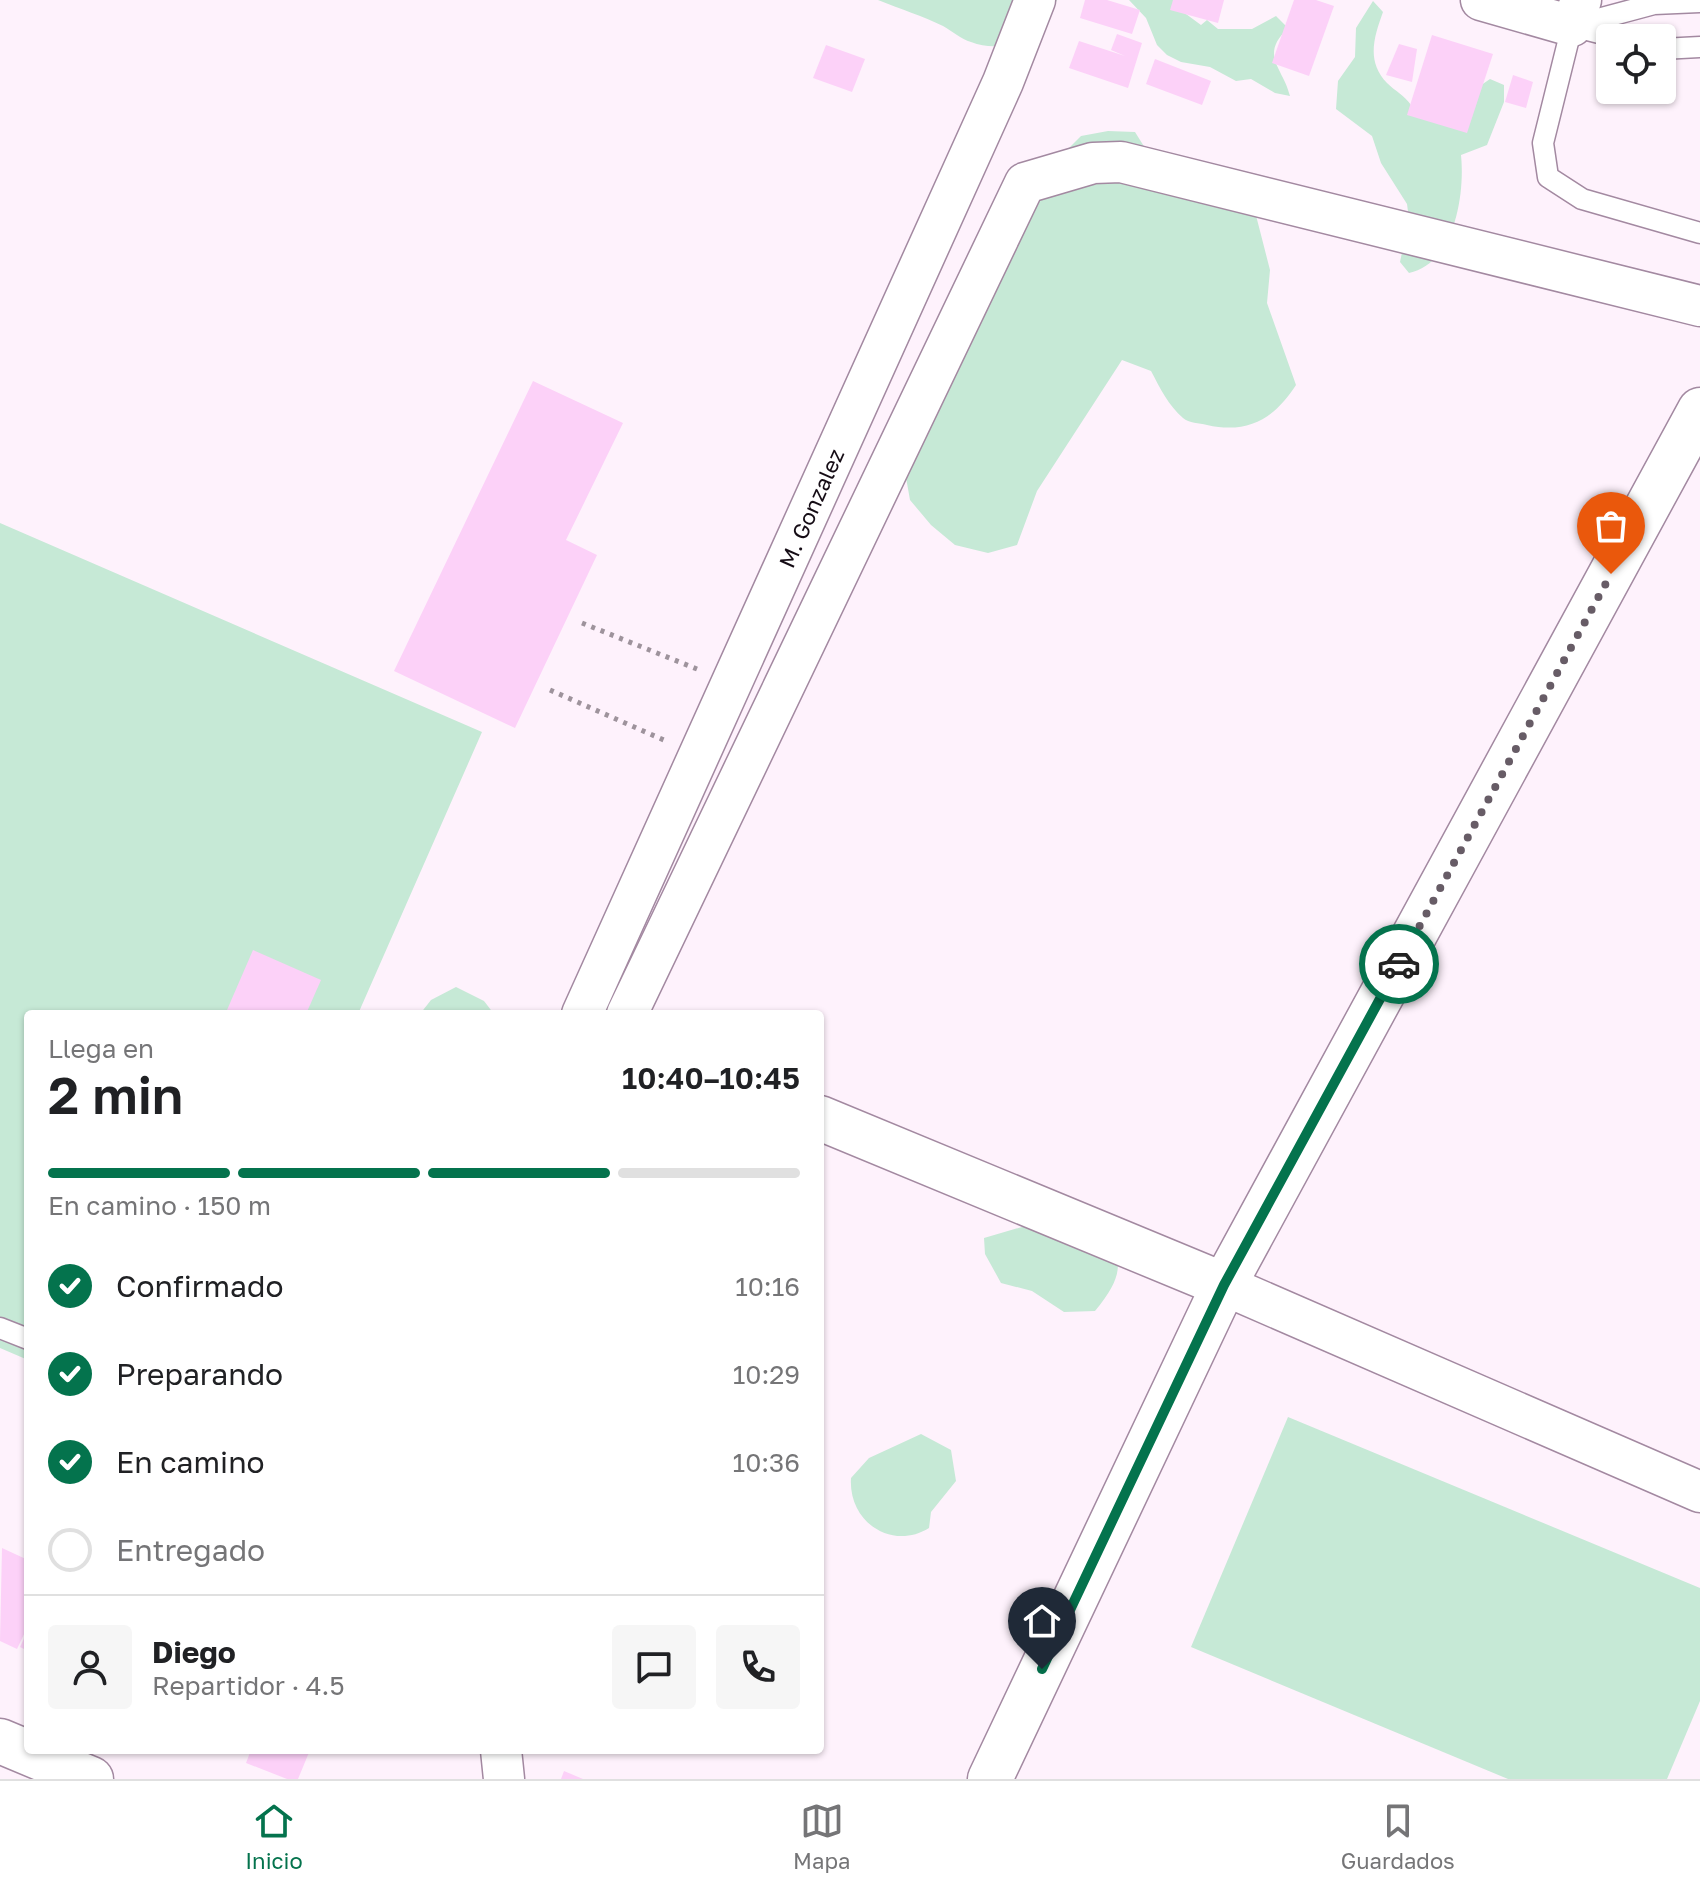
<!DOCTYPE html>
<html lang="es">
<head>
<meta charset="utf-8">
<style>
  :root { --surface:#fff; --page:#f6f6f6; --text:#202124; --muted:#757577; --line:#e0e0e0; --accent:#04734d }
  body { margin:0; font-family:"Golos Text",sans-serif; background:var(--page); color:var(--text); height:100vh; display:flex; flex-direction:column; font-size:30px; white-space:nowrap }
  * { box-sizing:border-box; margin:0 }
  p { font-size:26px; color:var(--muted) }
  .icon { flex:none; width:44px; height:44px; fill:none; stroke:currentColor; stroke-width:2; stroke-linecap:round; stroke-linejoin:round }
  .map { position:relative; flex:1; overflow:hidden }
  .side { position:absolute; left:24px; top:1010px; width:800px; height:744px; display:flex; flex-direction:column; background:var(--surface); border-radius:8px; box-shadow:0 2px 6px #0004 }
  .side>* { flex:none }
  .tools { position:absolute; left:1596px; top:24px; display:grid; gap:16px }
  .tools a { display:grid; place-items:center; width:80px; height:80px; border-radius:8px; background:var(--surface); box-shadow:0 2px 6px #0004; font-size:40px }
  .pin { position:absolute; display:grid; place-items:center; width:68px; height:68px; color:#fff; margin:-82px -34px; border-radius:50% 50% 50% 0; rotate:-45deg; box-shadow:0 0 8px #0007 }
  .pin .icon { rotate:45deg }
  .courier { position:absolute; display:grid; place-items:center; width:80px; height:80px; margin:-40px; border:6px solid #04734d; border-radius:50%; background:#fff; color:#222; box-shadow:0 2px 10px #0007 }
  .head em { font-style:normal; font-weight:600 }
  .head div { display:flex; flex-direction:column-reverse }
  .head { display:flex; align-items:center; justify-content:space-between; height:136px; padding:0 24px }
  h1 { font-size:52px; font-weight:600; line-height:60px }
  .bar { display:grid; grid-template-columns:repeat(4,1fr); gap:12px 8px; align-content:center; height:96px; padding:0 24px }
  .bar i { height:10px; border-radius:6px; background:var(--line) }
  .bar .active { background:var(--accent) }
  .bar p { grid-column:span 4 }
  .line { display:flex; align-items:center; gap:20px; padding:0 24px; border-top:2px solid var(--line) }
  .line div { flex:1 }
  .round { display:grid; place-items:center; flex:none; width:84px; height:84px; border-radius:8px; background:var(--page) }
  ol { padding:0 24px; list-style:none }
  li { display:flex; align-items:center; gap:24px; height:88px }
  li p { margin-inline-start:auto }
  li .icon { padding:8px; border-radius:50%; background:var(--accent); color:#fff; stroke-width:4 }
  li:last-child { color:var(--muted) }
  li i { width:44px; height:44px; border:4px solid var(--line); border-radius:50% }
  .tabs { display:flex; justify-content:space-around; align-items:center; height:112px; border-top:2px solid var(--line); background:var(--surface); font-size:22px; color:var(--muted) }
  .tabs a { display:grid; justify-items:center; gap:4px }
  .tabs .active { color:var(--accent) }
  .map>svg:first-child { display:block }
  .green { fill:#c6e9d6 }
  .building { fill:#fcd1f8 }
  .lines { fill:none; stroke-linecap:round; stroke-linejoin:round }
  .service-casing { stroke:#a389a1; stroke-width:23 }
  .minor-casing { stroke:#a389a1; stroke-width:43 }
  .tertiary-casing { stroke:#a389a1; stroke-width:47 }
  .path { stroke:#9e939c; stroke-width:5; stroke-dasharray:4 6; stroke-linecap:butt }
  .service { stroke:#fff; stroke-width:20 }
  .minor { stroke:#fff; stroke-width:40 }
  .tertiary { stroke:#fff; stroke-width:44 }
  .done { stroke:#675c66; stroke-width:8; stroke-dasharray:0 14.4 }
  .route { stroke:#04734d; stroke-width:10 }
  .labels { text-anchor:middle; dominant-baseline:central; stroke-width:7; stroke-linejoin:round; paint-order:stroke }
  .street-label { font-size:22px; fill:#150c15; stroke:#fff }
</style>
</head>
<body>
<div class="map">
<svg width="1700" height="1779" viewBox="0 0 1700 1779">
  <rect width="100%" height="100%" fill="#fef2fc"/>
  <g class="green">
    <path d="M 878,0 L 1057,0 C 1043,34 1008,56 971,42 C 961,39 952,31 943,26 C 923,16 900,9 878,0 Z"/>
    <path d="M 1129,0 L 1176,0 L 1186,14 L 1201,25 L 1207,20 L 1218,29 L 1252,29 L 1276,16 L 1288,28 C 1259,56 1283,67 1290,96 L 1275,93 L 1251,79 L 1236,81 L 1210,67 L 1181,62 L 1167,55 L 1157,45 L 1146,18 Z"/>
    <path d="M 1373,1 L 1383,12 C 1374,37 1366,61 1387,83 C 1395,91 1404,95 1411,105 L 1477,88 L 1490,79 L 1504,85 L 1504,102 L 1487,145 L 1461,155 C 1465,194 1455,263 1409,273 L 1400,262 L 1409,219 L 1407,204 L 1381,163 L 1372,136 L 1336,109 L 1338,81 L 1355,57 L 1356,28 Z"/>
    <path d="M 1108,131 L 1135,132 L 1150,156 L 1194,202 L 1223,202 L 1250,192 L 1270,270 L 1267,303 L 1296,385 C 1274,419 1248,434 1207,425 C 1199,423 1189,423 1183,418 C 1168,405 1160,388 1151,371 L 1122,360 L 1037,491 L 1017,545 L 988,553 L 955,545 L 931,525 L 910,500 L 905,472 L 955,362 L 1003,277 L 1057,160 L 1081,136 Z"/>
    <polygon points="0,523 482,732 358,1014 28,1014 28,1360 0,1348"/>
    <polygon points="456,987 484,1001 494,1014 420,1014 431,1000"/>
    <path d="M 1087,1208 C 1116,1252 1135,1263 1095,1311 L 1064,1312 L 1032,1291 L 1001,1283 L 985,1254 L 984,1238 Z"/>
    <polygon points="1288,1417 1700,1588 1700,1701 1667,1779 1508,1779 1191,1647"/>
    <path d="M 921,1434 L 951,1450 L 956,1481 L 931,1512 L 929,1528 C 892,1551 848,1522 851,1478 L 869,1458 Z"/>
  </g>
  <g class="building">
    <polygon points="1085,0 1107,0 1140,10 1132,34 1080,18"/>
    <polygon points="1173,0 1224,0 1218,23 1170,10"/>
    <polygon points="1294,0 1316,0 1334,6 1309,76 1272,63"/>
    <polygon points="1117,34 1142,43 1128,88 1069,68 1079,41 1125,56 1111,50"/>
    <polygon points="1432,35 1493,54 1467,133 1407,115"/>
    <polygon points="1399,44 1417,49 1412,82 1386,75"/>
    <polygon points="826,45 865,59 852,92 813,78"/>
    <polygon points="1155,59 1211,81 1202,105 1146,84"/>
    <polygon points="1513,75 1533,82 1526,108 1505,102"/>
    <polygon points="533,381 623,423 566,540 597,555 515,728 394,671"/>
    <polygon points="253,950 321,980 306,1014 235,1014 227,1010"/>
    <polygon points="2,1548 28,1560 28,1626 17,1649 0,1641"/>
    <polygon points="28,1630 28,1651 20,1647"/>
    <polygon points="251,1750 310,1750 298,1779 287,1779 246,1763"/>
    <polygon points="564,1771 583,1779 561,1779"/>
  </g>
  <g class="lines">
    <defs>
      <g id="service">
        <polyline points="1572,26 1543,143 1548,177 1582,199 1700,233"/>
        <polyline points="1572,26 1654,4 1700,2"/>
        <polyline points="1576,27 1619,38"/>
        <polyline points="1662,49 1700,47"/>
        <polyline points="0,1328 28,1339"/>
      </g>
      <g id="minor">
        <polyline points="1481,0 1572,26 1581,0"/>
        <polyline points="582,1014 1003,82 1035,0"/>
        <polyline points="627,1014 1025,183 1093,163 1121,162 1700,306"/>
        <polyline points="1224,1285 1700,1492"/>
        <polyline points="501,1750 504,1779"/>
      </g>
      <g id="tertiary">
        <polyline points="820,1118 1224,1285"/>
        <polyline points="0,1741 91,1779"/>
        <polyline points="990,1779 1224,1285 1700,410"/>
      </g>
    </defs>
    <use href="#service" class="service-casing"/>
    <use href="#minor" class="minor-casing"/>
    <use href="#tertiary" class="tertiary-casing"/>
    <g class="path">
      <polyline points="582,623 697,669"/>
      <polyline points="550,690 666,741"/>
    </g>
    <use href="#service" class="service"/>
    <use href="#minor" class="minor"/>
    <use href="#tertiary" class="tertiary"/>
  </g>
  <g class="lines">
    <polyline class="done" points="1399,964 1611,574"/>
    <polyline class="route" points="1042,1669 1224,1285 1399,964"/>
  </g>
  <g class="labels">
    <g class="street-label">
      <text transform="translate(811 508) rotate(-66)">M. Gonzalez</text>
    </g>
  </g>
</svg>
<div class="tools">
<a><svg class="icon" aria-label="locate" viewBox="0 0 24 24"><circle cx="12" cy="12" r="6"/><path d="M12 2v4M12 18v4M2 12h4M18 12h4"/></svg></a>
</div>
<div class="pin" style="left:1611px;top:574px;background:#ea580c"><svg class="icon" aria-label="bag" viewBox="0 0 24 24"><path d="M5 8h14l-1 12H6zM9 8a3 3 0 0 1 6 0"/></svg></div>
<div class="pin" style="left:1042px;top:1669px;background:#1f2937"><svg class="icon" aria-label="home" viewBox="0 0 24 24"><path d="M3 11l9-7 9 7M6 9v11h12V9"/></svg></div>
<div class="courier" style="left:1399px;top:964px"><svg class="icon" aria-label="car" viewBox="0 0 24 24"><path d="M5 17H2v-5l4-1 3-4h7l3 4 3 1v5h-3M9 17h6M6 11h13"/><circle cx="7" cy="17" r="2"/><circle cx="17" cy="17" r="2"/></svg></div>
<section class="side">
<div class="head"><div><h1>2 min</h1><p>Llega en</p></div><em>10:40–10:45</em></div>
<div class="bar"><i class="active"></i><i class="active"></i><i class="active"></i><i></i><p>En camino · 150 m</p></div>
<ol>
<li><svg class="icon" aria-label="check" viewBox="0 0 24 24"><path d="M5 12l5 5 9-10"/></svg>Confirmado<p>10:16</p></li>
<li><svg class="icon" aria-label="check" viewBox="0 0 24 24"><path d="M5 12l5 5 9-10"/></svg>Preparando<p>10:29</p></li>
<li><svg class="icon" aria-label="check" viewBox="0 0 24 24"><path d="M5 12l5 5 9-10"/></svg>En camino<p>10:36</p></li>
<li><i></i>Entregado</li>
</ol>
<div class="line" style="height:144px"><a class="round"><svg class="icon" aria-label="person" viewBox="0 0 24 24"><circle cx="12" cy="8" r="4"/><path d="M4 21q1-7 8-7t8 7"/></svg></a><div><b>Diego</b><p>Repartidor · 4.5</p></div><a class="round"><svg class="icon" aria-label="chat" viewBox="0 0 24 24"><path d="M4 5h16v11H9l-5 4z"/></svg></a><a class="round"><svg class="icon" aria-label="phone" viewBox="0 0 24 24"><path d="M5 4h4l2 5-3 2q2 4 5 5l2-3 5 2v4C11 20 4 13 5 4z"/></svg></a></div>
</section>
</div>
<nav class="tabs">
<a class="active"><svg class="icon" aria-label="home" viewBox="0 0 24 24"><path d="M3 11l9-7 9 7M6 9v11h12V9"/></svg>Inicio</a>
<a><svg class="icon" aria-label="map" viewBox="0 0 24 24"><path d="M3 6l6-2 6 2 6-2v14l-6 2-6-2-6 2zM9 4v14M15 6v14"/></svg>Mapa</a>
<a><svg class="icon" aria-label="saved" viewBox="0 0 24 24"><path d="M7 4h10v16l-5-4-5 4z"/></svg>Guardados</a>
</nav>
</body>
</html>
